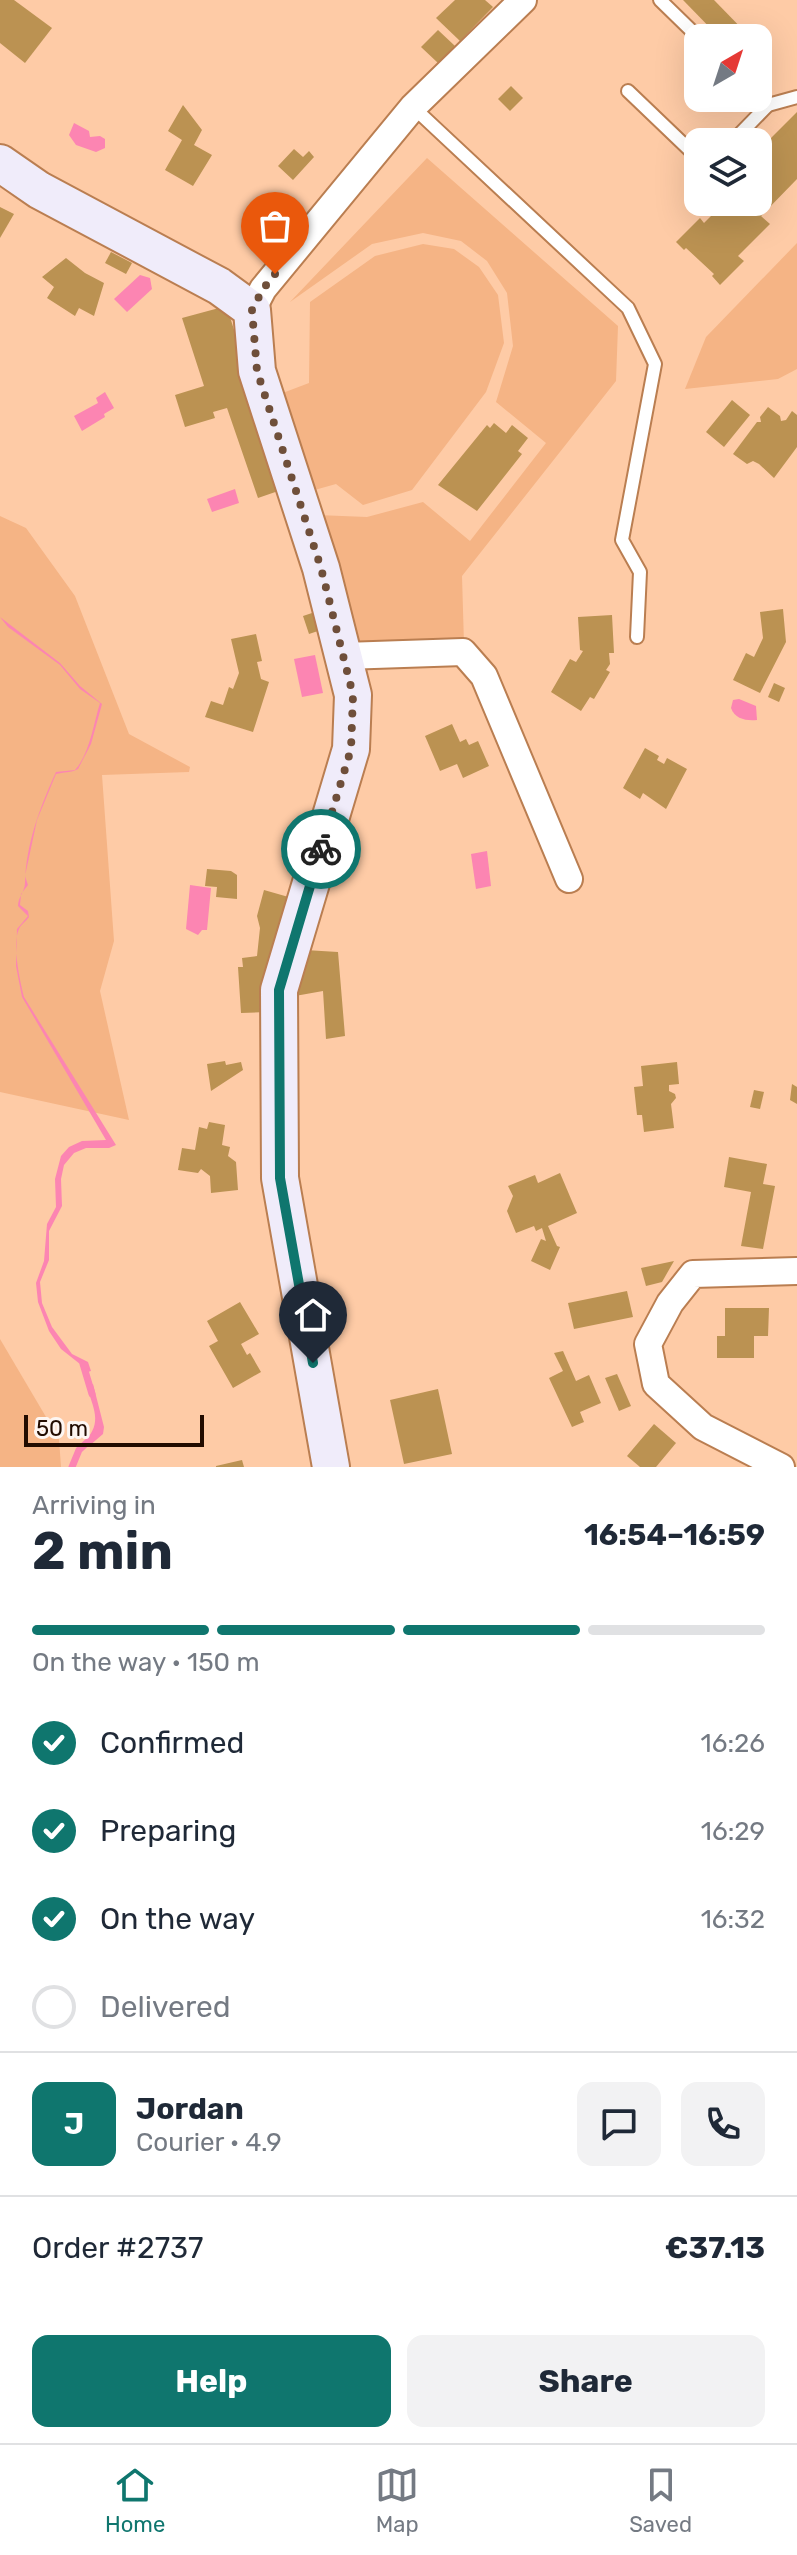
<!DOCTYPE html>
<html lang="en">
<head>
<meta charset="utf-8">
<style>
  :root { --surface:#fff; --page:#f2f2f3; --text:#1f2937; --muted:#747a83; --line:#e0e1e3; --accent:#0f766e }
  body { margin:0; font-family:Rubik,sans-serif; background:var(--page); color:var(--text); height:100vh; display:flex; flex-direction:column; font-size:30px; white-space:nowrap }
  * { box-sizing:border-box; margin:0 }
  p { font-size:26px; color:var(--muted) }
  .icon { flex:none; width:44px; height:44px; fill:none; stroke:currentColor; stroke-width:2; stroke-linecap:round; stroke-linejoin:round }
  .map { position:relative; height:1467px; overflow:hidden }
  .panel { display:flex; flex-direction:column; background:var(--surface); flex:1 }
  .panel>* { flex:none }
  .needle { width:52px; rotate:39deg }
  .controls { position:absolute; left:684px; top:24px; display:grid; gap:16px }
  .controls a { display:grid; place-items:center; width:88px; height:88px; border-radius:16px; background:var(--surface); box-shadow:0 8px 32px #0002; font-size:40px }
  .scale { position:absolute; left:24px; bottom:20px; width:180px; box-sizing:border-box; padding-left:8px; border:4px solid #220c00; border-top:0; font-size:22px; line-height:28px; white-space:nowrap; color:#220c00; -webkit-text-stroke:6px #fdf6f2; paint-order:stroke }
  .pin { position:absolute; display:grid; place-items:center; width:68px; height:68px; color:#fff; margin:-82px -34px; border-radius:50% 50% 50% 0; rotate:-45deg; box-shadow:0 0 8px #0007 }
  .pin .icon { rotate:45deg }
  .courier { position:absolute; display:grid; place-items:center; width:80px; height:80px; margin:-40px; border:6px solid #0f766e; border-radius:50%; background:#fff; color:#222; box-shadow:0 2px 10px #0007 }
  .summary em { font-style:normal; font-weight:700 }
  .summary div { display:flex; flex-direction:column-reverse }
  .summary { display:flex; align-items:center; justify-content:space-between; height:136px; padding:0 32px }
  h1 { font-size:52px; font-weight:700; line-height:60px }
  .bar { display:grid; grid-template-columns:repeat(4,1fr); gap:12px 8px; align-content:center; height:96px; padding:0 32px }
  .bar i { height:10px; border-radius:6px; background:var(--line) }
  .bar .selected { background:var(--accent) }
  .bar p { grid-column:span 4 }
  .line { display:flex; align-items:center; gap:20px; padding:0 32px; border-top:2px solid var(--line) }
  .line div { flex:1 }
  .round { display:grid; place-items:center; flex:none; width:84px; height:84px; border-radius:16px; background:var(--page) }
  ol { padding:0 32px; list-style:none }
  li { display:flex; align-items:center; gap:24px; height:88px }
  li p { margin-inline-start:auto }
  li .icon { padding:8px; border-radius:50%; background:var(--accent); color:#fff; stroke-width:4 }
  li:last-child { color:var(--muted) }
  li i { width:44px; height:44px; border:4px solid var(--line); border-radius:50% }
  .primary-button { display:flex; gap:16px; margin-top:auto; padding:16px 32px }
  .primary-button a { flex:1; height:92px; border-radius:16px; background:var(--accent); color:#fff; font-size:32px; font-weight:700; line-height:92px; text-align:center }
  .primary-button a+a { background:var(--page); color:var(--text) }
  .tab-bar { display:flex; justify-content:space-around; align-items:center; height:112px; border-top:2px solid var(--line); background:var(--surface); font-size:22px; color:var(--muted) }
  .tab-bar a { display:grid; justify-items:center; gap:4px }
  .tab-bar .selected { color:var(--accent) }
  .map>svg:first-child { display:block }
  .green { fill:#f5b485 }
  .water { fill:#fc85b2 }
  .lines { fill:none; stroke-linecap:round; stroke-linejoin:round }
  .stream { stroke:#fc85b2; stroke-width:7 }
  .building { fill:#bb9252 }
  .lane-casing { stroke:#ba7e51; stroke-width:16 }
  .street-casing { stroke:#ba7e51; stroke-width:30 }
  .secondary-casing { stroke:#ba7e51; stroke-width:40 }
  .lane { stroke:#fff; stroke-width:12 }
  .street { stroke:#fff; stroke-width:26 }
  .secondary { stroke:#f0ecfa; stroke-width:36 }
  .done { stroke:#6f4f3a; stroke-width:8; stroke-dasharray:0 14.4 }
  .route { stroke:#0f766e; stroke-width:10 }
</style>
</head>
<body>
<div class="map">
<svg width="797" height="1467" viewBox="0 0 797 1467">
  <rect width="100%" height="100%" fill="#fecba6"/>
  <g class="green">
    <polygon points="427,158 618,326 616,381 462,576 464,644 359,646 317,515 367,517 423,502 470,541 546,443 496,402 513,346 507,293 487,261 461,241 423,233 372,244 290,302"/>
    <polygon points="797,243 797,369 778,379 685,389 706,337"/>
    <polygon points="423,244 454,249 479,267 498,295 504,343 486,392 412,490 363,505 336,484 311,491 280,394 309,383 310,302 375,256"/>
    <polygon points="0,516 26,528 75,596 129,734 190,767 189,772 102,775 114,941 100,991 129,1120 0,1092"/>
    <polygon points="0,1339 59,1439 61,1467 0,1467"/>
  </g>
  <g class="water">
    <polygon points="74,123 89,131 90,137 100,136 105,139 105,148 96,152 76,145 69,135"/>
    <polygon points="140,275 150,278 152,289 127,312 114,299"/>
    <polygon points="105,392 114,408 104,414 105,417 82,431 74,416 98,403 96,398"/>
    <polygon points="235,489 239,503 212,512 207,499"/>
    <path d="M 0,617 L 60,663 L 80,686 L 102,704 L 91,744 L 78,769 C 71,773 63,772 56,774 L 37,820 L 25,876 L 28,885 L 21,894 L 20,905 L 28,911 L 29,917 C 26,921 23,923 20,927 C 11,942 20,981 24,997 L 116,1145 L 109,1148 L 86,1148 L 74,1153 L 64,1165 L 61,1179 L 62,1206 L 49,1231 L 49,1260 L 40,1282 L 42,1303 L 52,1327 L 72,1354 L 88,1362 L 91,1371 L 85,1373 L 80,1364 L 61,1349 L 49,1331 L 38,1302 L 36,1283 L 44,1261 L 47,1224 L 56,1207 L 55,1179 L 61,1156 L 69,1147 L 82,1141 L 106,1140 L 22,997 L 16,966 L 17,929 L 28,916 L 18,906 C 18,897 25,891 25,883 C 26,844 40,807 56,772 L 75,770 C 90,753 93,725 100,703 L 80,689 L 60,665 L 8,627 Z"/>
    <polygon points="315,655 323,693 302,697 294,659"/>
    <path d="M 733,700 L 739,699 L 756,706 L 757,720 C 746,721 735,719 731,708 Z"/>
    <polygon points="487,851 491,886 476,889 471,854"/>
    <polygon points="190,885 211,888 207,930 202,930 198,935 186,929"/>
    <path d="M 93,1384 L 104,1427 L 103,1434 L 89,1446 L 85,1441 C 103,1422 93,1409 87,1386 Z"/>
  </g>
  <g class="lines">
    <g class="stream">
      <polyline points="83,1364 92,1394"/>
      <polyline points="72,1467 79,1450 93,1437"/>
    </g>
  </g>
  <g class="building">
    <polygon points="0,0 14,0 52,28 25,63 0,43"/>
    <polygon points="455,0 485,0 493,7 460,41 436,18"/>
    <polygon points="683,0 714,0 751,38 720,38"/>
    <polygon points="438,30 455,46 438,63 421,47"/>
    <polygon points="511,86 523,98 510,111 498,99"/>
    <polygon points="183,105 202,130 194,145 212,155 193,186 165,170 182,140 168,131"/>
    <polygon points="797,112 797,179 761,216 770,224 738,256 744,261 720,285 712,276 714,274 686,248 684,250 676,242 700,218 704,223 725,202 758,202 758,151"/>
    <polygon points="294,149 303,157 309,151 314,157 293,180 278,166"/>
    <polygon points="0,207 14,214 0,238"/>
    <polygon points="111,252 132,263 126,274 105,263"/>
    <polygon points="66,258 85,273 104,283 94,316 79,308 75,316 47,298 54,287 42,277"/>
    <polygon points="219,308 230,317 284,489 258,498 227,408 213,412 215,418 185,427 175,395 204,386 182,318"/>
    <polygon points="732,400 750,415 724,447 706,432"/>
    <polygon points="768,407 780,416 781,421 786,420 792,411 797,415 797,447 774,478 759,464 753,461 747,464 733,454 757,422 761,422 760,417"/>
    <polygon points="494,423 506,433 512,425 528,438 518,451 522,454 477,511 438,485 487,425 490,428"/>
    <polygon points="783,609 786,642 760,693 733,680 746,653 754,657 763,638 760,612"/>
    <polygon points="318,611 324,629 309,634 303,616"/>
    <polygon points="612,615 614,653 609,653 610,664 606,670 610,672 594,699 590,697 581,711 551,692 570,659 576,662 583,651 580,650 578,617"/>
    <polygon points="256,634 262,661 257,662 261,679 269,682 253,732 205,717 211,701 223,705 229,687 233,689 239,673 231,639"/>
    <polygon points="774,683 785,688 779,702 768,697"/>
    <polygon points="452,724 460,742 466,739 469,745 478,741 489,766 463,778 457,764 440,771 425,736"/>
    <polygon points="645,748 659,756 657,760 664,764 667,758 687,769 666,809 643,793 640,799 623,788"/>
    <polygon points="207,869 231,871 237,875 237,899 216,897 217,887 205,886"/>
    <polygon points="264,890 292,898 266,1012 241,1013 238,967 243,967 242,958 257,956 260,928 257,916"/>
    <polygon points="305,950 338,952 345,1036 326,1039 323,991 295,996"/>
    <polygon points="225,1061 226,1065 241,1062 243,1070 211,1091 207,1064"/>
    <polygon points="677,1062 679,1084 669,1085 669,1091 675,1094 676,1098 671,1104 674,1128 644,1132 642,1115 637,1115 634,1087 643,1086 641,1066"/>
    <polygon points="792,1084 797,1087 797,1104 790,1100"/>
    <polygon points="754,1090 764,1092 760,1109 750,1107"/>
    <polygon points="209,1122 225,1125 222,1145 230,1147 228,1156 236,1162 238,1190 211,1193 210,1176 201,1169 198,1173 178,1170 182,1148 195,1150 199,1127 207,1129"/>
    <polygon points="729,1157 767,1164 763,1184 775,1186 763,1249 741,1246 751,1192 724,1187"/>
    <polygon points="560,1173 577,1213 548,1226 557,1246 560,1247 550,1270 531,1261 541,1239 546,1241 542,1228 536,1231 534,1226 516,1233 507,1211 513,1196 508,1186 535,1175 538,1183"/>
    <polygon points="674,1261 662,1282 646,1286 641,1268"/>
    <polygon points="627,1291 633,1317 574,1329 568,1303"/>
    <polygon points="240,1302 259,1334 241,1344 247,1355 250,1353 261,1372 233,1388 209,1346 218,1341 207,1321"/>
    <polygon points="725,1308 769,1308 768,1336 754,1336 754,1358 717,1358 717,1336 725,1336"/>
    <polygon points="563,1351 576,1381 589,1375 601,1403 580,1412 584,1422 572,1427 549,1378 563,1371 554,1353"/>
    <polygon points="617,1374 631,1406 619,1411 605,1378"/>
    <polygon points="438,1389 452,1454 404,1464 390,1400"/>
    <polygon points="654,1424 676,1443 656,1467 640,1467 627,1456"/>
    <polygon points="242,1460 244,1467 216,1467 216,1466"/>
  </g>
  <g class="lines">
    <defs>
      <g id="lane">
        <polyline points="660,0 699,38"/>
        <polyline points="628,91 698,158"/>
        <polyline points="768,105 797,97"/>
        <polyline points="413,107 628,308 655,364 622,540 640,572 637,637"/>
        <polyline points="732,142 768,105 758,95"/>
      </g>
      <g id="street">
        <polyline points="252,310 263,289 413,107 523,0"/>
        <polyline points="344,656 463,652 484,676 569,879"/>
        <polyline points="781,1467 703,1427 656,1384 648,1344 670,1303 693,1274 797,1271"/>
      </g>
      <polyline id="secondary" points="0,163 39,190 219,286 252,310 257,371 321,568 353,695 351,749 279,990 280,1178 331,1467"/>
    </defs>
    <use href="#lane" class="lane-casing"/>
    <use href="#street" class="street-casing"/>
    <use href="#secondary" class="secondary-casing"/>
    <use href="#lane" class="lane"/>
    <use href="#street" class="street"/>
    <use href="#secondary" class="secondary"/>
  </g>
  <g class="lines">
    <polyline class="done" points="275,274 263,289 252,310 257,371 321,568 353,695 351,749 321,849"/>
    <polyline class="route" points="313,1363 280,1178 279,990 321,849"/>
  </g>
</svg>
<div class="controls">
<a><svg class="needle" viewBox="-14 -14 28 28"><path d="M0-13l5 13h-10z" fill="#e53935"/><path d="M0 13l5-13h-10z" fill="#747a83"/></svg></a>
<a><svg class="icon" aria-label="layers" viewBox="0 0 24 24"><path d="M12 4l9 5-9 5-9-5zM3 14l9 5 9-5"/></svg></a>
</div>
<div class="scale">50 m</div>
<div class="pin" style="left:275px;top:274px;background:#ea580c"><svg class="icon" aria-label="bag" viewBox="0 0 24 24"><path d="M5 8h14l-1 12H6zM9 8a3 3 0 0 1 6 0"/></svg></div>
<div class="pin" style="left:313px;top:1363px;background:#1f2937"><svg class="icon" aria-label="home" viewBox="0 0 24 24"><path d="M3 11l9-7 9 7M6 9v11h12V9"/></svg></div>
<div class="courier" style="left:321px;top:849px"><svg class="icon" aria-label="bike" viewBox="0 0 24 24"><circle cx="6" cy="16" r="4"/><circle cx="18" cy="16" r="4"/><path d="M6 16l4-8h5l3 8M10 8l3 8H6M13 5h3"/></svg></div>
</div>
<section class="panel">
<div class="summary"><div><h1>2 min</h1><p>Arriving in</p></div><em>16:54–16:59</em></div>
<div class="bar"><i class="selected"></i><i class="selected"></i><i class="selected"></i><i></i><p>On the way · 150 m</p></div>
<ol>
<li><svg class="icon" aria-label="check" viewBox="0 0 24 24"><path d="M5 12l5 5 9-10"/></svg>Confirmed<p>16:26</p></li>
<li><svg class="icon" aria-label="check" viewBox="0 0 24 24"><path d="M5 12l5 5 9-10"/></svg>Preparing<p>16:29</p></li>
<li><svg class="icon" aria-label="check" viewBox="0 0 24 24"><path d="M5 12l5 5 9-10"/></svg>On the way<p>16:32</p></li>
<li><i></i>Delivered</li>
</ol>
<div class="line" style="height:144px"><b class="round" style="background:var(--accent);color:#fff">J</b><div><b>Jordan</b><p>Courier · 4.9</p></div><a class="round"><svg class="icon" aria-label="chat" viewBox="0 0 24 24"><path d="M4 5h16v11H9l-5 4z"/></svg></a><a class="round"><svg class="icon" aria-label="phone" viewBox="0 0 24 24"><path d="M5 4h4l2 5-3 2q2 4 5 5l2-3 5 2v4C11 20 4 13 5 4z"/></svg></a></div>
<div class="line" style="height:104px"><div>Order #2737</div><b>€37.13</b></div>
<div class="primary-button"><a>Help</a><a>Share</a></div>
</section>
<nav class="tab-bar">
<a class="selected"><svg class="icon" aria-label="home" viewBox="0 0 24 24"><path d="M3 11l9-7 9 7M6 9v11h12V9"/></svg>Home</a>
<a><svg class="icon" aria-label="map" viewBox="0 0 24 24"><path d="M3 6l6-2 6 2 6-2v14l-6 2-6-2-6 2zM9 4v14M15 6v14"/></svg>Map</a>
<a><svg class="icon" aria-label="saved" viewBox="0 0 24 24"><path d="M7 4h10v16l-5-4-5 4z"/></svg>Saved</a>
</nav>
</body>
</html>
